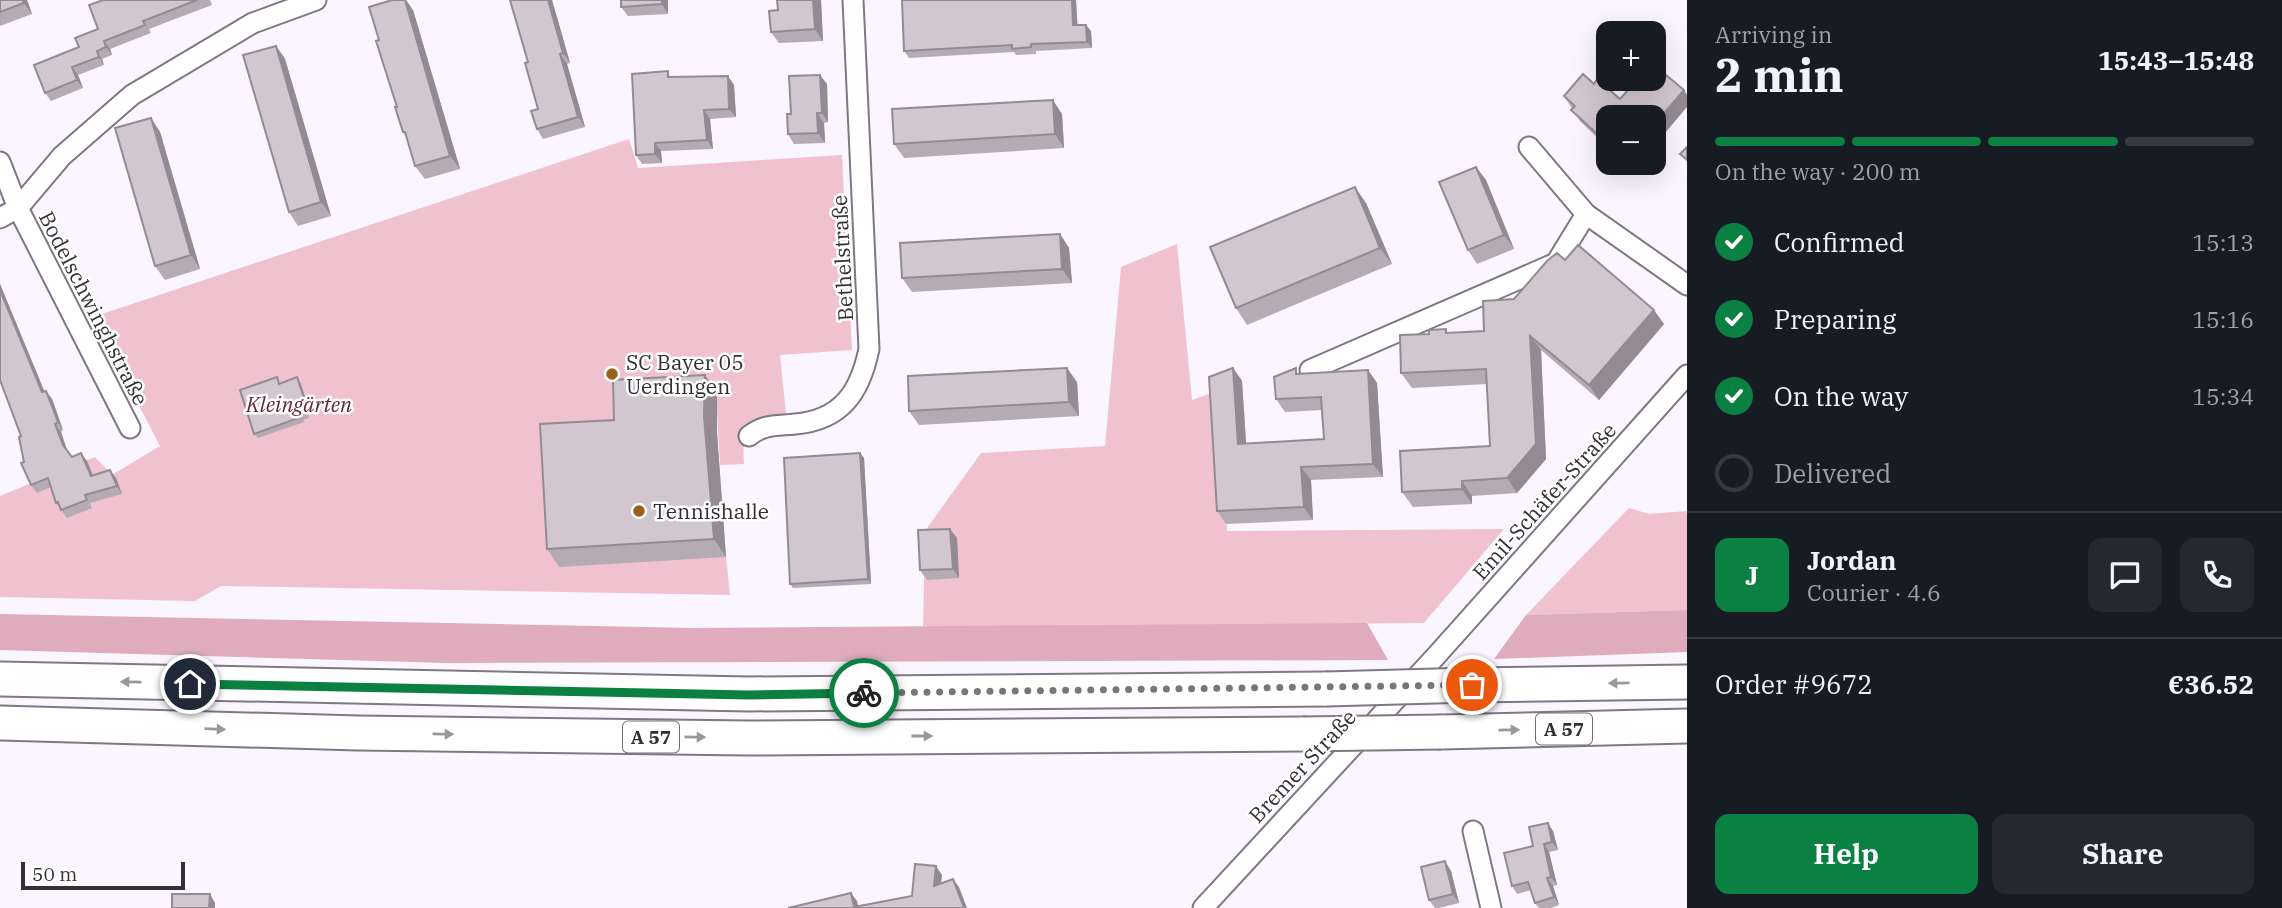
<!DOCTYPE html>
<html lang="en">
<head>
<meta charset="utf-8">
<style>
  :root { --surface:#171b24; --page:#242831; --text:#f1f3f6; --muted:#9ea1a6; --line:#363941; --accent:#0b8043 }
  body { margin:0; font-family:"IBM Plex Serif",serif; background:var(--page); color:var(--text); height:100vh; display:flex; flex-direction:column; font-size:26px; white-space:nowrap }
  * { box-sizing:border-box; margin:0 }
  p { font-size:23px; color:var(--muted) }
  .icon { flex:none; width:38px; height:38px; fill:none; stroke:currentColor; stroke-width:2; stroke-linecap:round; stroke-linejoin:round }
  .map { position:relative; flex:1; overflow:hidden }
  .side { display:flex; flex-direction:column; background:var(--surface); width:595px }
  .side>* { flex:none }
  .fabs { position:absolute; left:1596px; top:21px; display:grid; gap:14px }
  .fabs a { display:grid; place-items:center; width:70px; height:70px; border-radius:14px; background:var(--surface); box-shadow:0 7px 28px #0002; font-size:35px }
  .scale { position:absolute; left:21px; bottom:18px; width:164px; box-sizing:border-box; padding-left:7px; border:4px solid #333034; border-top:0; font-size:19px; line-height:24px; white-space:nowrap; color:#333034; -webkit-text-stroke:5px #fff; paint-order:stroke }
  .pin { position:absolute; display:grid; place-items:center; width:60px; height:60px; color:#fff; margin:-30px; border:4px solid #fff; border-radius:50%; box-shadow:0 2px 7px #0007 }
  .courier { position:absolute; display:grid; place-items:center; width:70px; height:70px; margin:-35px; border:5px solid #0b8043; border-radius:50%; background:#fff; color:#222; box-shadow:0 2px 9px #0007 }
  .headline em { font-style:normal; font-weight:800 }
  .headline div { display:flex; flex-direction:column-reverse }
  .headline { display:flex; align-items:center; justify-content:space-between; height:119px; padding:0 28px }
  h1 { font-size:46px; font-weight:800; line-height:52px }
  .bar { display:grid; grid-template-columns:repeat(4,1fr); gap:10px 7px; align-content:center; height:84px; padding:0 28px }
  .bar i { height:9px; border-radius:5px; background:var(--line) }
  .bar .active { background:var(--accent) }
  .bar p { grid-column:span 4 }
  .line { display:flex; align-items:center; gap:18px; padding:0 28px; border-top:2px solid var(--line) }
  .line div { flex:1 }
  .round { display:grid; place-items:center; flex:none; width:74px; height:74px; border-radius:14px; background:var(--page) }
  ol { padding:0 28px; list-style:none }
  li { display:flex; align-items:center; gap:21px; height:77px }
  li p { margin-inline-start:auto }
  li .icon { padding:7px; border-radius:50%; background:var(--accent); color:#fff; stroke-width:4 }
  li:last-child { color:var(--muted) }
  li i { width:38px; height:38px; border:4px solid var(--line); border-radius:50% }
  .primary-button { display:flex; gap:14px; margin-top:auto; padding:14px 28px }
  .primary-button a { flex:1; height:80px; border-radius:14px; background:var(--accent); color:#fff; font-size:28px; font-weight:800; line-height:80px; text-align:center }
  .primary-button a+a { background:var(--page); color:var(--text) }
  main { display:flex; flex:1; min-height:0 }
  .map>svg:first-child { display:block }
  .green { fill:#f0c2d0 }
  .forest { fill:#deacbc }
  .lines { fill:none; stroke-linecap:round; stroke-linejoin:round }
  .street-casing { stroke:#7e7882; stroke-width:23 }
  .highway-casing { stroke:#7e7882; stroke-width:37 }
  .street { stroke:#fff; stroke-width:19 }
  .highway { stroke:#fff; stroke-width:33 }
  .highway-bridge-casing { stroke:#7e7882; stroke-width:37; stroke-linecap:butt }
  .highway-bridge { stroke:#fff; stroke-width:33 }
  .wall { fill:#b5abb2 }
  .shaded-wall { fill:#938b91 }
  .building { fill:#d2c7cf; stroke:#938b91; stroke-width:2 }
  .oneway { fill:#99989a }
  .done { stroke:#79757b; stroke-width:7; stroke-dasharray:0 12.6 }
  .route { stroke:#0b8043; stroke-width:9 }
  .poi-dot { fill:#98601b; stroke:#fff; stroke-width:2.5 }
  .labels { text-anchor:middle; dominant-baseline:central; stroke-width:5; stroke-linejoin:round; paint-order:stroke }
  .shield { fill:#fff; stroke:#706e71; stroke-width:2 }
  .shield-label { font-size:19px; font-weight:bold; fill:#333034 }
  .street-label { font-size:21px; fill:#333034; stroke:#fff }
  .poi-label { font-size:21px; fill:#333034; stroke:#fff; text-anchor:start }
  .park-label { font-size:21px; font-style:italic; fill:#63263e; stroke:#fff }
</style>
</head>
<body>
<main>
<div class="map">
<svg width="1687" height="908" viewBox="0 0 1687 908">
  <rect width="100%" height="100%" fill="#faf5fe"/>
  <g class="green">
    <path d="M 629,139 L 638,168 L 842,155 L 852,350 L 780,355 L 786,414 C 751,420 741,427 744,464 L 720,465 L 716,393 L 625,397 L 726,557 L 730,595 L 221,586 L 195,601 L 0,597 L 0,496 L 95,457 L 112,475 L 160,446 L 93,317 Z"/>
    <polygon points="1177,244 1192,400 1217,391 1227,531 1504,529 1424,623 923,627 925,531 981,453 1105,446 1121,267"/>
    <polygon points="1629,508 1649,514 1687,511 1687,610 1526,615"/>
  </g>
  <g class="forest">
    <polygon points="1687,610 1687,652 1494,659 1526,615"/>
    <polygon points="0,614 693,628 1367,623 1388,660 447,663 0,650"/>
  </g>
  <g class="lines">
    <defs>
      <g id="street">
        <polyline points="1529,147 1586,214 1687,285"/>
        <polyline points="0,162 18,208 130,428"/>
        <polyline points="0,218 18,208 62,156 132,95 253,23 316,0"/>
        <polyline points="1310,370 1556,263 1586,214"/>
        <path d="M 749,436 C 764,424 776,426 795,424 C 842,420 860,392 869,349 L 853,0"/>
        <polyline points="1473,831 1491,908"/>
        <polyline points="1203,908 1436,656 1687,375"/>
      </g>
      <g id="highway">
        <polyline points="0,679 749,694 1326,689"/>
        <polyline points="1472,685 1687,682"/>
        <polyline points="0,723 358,733 749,738 1303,734"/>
        <polyline points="1441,732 1687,726"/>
      </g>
    </defs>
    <use href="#street" class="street-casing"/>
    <use href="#highway" class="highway-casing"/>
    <use href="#street" class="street"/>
    <use href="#highway" class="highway"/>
    <defs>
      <g id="highway-bridge">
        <polyline points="1326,689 1472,685"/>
        <polyline points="1303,734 1441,732"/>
      </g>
    </defs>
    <use href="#highway-bridge" class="highway-bridge-casing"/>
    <use href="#highway-bridge" class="highway-bridge"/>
  </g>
  <g class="wall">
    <polygon points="0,0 27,0 32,14 0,26"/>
    <polygon points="103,0 210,0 212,5 149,29 151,33 110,49 112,55 102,59 104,65 78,75 83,88 51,101 45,93 79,47 98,29"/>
    <polygon points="510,0 552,0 570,63 567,64 585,127 543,139 537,129 538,109 528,62"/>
    <polygon points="668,0 668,14 628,16 621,7"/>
    <polygon points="777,0 821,0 823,41 779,43 771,32 778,10"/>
    <polygon points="902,0 1076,0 1077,25 1091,31 1092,48 1036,51 1036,54 1016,55 1014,52 909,58 904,51"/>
    <polygon points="413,10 460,169 425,179 415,166 407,139 403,132 397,107 379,40"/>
    <polygon points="276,46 285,59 331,216 298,226 289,212"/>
    <polygon points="672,77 734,85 736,117 710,119 713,149 661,151 662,163 642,164 636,155"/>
    <polygon points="827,84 828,122 824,123 825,143 794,144 788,134 791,114"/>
    <polygon points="1594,84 1620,99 1684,90 1687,95 1687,107 1608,117 1608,148 1580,121 1564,96"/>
    <polygon points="1062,114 1064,148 904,158 894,144"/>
    <polygon points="151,118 160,132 200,269 165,280 155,266"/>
    <polygon points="1476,167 1486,180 1514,249 1477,264 1468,250"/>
    <polygon points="1366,203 1392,264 1247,325 1236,308"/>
    <polygon points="1060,234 1069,248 1072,283 912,292 902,278"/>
    <polygon points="1565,260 1664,324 1599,400 1541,350 1546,459 1517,493 1472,496 1472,504 1413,507 1402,492 1490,446 1487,384 1412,388 1401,373 1429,334 1446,329 1448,333 1484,331 1514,299"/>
    <polygon points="0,284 44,391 52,399 63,430 61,432 67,451 72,457 87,461 93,475 116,478 122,494 90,503 92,508 67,518 56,503 51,487 37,493 31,485 24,462 21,436 0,380"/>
    <polygon points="1233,368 1242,381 1246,444 1324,439 1322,410 1285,412 1276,399 1300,373 1368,370 1377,383 1383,477 1311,480 1313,520 1226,524 1217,511"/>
    <polygon points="705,375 717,393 717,433 726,557 559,567 547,549"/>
    <polygon points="297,377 300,382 309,409 307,410 309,418 303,420 304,422 258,438 254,434 280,381 281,383"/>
    <polygon points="1077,382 1079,416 919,425 909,411"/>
    <polygon points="860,453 864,458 871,584 793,588 790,584"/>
    <polygon points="957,538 959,578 927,580 920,570"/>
    <polygon points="1553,831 1558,850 1549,852 1557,885 1553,886 1559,905 1551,908 1539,908 1535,903 1531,890 1517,894 1512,886 1533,846"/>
    <polygon points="1451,871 1459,903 1439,908 1435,908 1429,900"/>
  </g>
  <g class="shaded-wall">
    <polygon points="23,0 27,0 32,14 24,3"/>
    <polygon points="405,0 406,0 413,10 460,169 450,156"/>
    <polygon points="548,0 552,0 570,63 563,53"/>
    <polygon points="662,0 668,0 668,14 662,4"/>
    <polygon points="813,0 821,0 823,41 815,29"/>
    <polygon points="1072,0 1076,0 1078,32 1073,25"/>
    <polygon points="1086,25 1091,31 1092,48 1087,42"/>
    <polygon points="104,41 110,49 112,55 106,47"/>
    <polygon points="276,46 285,59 331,216 321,202"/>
    <polygon points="97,51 102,59 104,65 99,57"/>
    <polygon points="560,54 567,64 585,127 578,117"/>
    <polygon points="72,67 78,75 83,88 77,80"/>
    <polygon points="820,75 827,84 828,122 822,113"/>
    <polygon points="728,76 734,85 736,117 729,109"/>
    <polygon points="1684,90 1687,95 1687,107 1654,146 1654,125"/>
    <polygon points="1053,100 1062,114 1064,148 1055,134"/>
    <polygon points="704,110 710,119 713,149 707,140"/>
    <polygon points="817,113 824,123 825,143 818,133"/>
    <polygon points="151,118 160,132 200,269 191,255"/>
    <polygon points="655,143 661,151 662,163 655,154"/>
    <polygon points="1627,163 1640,163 1632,171"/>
    <polygon points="1476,167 1486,180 1514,249 1504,235"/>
    <polygon points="1355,187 1366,203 1392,264 1380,248"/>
    <polygon points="1060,234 1069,248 1072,283 1062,269"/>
    <polygon points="0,284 48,400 42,392 0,290"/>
    <polygon points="1654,310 1664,324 1599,400 1589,385"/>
    <polygon points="1530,336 1541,350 1546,459 1517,493 1507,478"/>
    <polygon points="1067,368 1077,382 1079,416 1069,402"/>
    <polygon points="1233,368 1242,381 1247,457 1238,444"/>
    <polygon points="1368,370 1377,383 1383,477 1373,464"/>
    <polygon points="705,375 717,393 717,433 726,557 714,539 704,416"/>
    <polygon points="297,377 300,382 309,409 306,404"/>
    <polygon points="46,391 52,399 63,430 58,422"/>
    <polygon points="55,424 61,432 68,453 63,445"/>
    <polygon points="81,453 87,461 96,484 91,476"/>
    <polygon points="860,453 864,458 871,584 868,579"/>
    <polygon points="1301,467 1311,480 1313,520 1304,507"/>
    <polygon points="110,470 116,478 122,494 117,486"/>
    <polygon points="1462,481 1472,496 1472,504 1462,489"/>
    <polygon points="950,529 957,538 959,578 953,569"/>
    <polygon points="1548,823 1553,831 1558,850 1552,842"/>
    <polygon points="1544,844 1549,852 1557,885 1551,877"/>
    <polygon points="1445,861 1451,871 1459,903 1453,894"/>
    <polygon points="936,866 942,875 940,894 934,886"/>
    <polygon points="1547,878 1553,886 1559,905 1554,897"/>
    <polygon points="953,879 959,887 967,908 964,908"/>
    <polygon points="851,893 857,901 859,908 855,908"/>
    <polygon points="210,894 215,903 215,908 209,908"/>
  </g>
  <g class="building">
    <polygon points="0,0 23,0 24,3 0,12"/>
    <polygon points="103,0 197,0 143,21 145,25 104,41 106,47 97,51 99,57 72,67 77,80 45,93 34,65 79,47 75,38 98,29 89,5"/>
    <polygon points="392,0 405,0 450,156 415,166 405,132 403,132 395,107 397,107 376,41 379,40 369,7"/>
    <polygon points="510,0 548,0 563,53 560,54 578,117 537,129 531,111 538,109 525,63 528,62"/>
    <polygon points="621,0 662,0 662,4 621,7"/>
    <polygon points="777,0 813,0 815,29 771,32 769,11 778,10"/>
    <polygon points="902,0 1072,0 1073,25 1086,25 1087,42 1031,44 1031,47 1012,49 1012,45 904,51"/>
    <polygon points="276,46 321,202 289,212 243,55"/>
    <polygon points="1654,65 1684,90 1654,125 1654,117 1608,117 1608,144 1571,110 1575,106 1564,96 1583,74 1594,84 1597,79 1620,99 1638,79 1654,79"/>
    <polygon points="668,71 668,77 728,76 729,109 704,110 707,140 655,143 655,154 636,155 632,74"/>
    <polygon points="820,75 822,113 817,113 818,133 788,134 787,114 791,114 789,76"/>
    <polygon points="1053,100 1055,134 894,144 892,109"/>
    <polygon points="151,118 191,255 155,266 115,128"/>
    <polygon points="1687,147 1687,160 1680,154"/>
    <polygon points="1476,167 1504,235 1468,250 1439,182"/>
    <polygon points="1355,187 1380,248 1236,308 1210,247"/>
    <polygon points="1060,234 1062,269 902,278 900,243"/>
    <polygon points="1578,245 1654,310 1589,385 1530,336 1536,444 1507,478 1462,481 1462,489 1402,492 1400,451 1490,446 1486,369 1401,373 1400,335 1429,334 1429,330 1446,329 1446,333 1484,331 1483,301 1514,299 1547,261 1557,253 1565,260"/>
    <polygon points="0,290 42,392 46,391 58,422 55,424 63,445 72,457 81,453 91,476 110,470 117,486 85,495 87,500 61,510 58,502 56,503 48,478 31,485 21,463 24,462 19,437 21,436 0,380"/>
    <polygon points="1067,368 1069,402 909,411 908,376"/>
    <polygon points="1233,368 1238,444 1324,439 1321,397 1276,399 1274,377 1296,368 1296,374 1368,370 1373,464 1301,467 1304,507 1217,511 1209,377"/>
    <polygon points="705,375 704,416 714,539 547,549 540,424 614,420 613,380"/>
    <polygon points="277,377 279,384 297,377 306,404 303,405 306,413 300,415 301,417 254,434 240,390"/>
    <polygon points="860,453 868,579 790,584 784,458"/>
    <polygon points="950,529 953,569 920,570 918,530"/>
    <polygon points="1548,823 1552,842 1544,844 1551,877 1547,878 1554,897 1535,903 1528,882 1512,886 1504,853 1533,846 1529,827"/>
    <polygon points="1445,861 1453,894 1429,900 1421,867"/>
    <polygon points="915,864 936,866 934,886 953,879 964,908 788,908 851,893 854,907 912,896"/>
    <polygon points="172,894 210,894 209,908 172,908"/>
  </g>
  <defs><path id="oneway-solid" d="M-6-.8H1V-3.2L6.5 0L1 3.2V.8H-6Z" transform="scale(1.75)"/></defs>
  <g class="oneway">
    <use href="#oneway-solid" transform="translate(131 682) rotate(-179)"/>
    <use href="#oneway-solid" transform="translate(1619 683) rotate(179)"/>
    <use href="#oneway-solid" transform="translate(215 729) rotate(2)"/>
    <use href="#oneway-solid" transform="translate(1509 730) rotate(-1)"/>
    <use href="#oneway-solid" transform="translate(443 734) rotate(1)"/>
    <use href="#oneway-solid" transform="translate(922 736)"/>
    <use href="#oneway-solid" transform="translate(695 737) rotate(1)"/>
  </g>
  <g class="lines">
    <polyline class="done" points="864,693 1472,685"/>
    <polyline class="route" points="190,684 749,695 864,693"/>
  </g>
  <g class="poi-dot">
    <circle cx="612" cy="374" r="7"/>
    <circle cx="639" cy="511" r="7"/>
  </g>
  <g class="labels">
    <g class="shield">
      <rect x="1536" y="713.5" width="56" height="31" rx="5"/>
      <rect x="623" y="721.5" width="56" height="31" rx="5"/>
    </g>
    <g class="shield-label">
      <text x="1564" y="729">A 57</text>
      <text x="651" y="737">A 57</text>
    </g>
    <g class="street-label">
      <text transform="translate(842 258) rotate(-93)">Bethelstraße</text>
      <text transform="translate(94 308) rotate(63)">Bodelschwinghstraße</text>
      <text transform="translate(1544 501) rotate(-48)">Emil-Schäfer-Straße</text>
      <text transform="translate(1302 766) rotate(-47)">Bremer Straße</text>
    </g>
    <g class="poi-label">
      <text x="626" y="362">SC Bayer 05<tspan x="626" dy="24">Uerdingen</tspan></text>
      <text x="653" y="511">Tennishalle</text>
    </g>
    <g class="park-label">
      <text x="299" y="404">Kleingärten</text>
    </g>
  </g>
</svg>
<div class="fabs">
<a>+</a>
<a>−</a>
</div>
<div class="scale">50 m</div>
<div class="pin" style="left:1472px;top:685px;background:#ea580c"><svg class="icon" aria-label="bag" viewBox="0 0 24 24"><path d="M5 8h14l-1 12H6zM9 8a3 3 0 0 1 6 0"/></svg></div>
<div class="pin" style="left:190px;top:684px;background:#1f2937"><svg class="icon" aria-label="home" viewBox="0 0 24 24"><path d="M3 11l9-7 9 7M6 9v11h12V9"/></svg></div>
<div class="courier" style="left:864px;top:693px"><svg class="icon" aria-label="bike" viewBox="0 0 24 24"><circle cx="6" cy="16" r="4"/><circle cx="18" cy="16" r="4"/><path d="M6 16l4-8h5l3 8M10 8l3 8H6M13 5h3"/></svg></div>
</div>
<section class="side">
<div class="headline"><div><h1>2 min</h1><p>Arriving in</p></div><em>15:43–15:48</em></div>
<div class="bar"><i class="active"></i><i class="active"></i><i class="active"></i><i></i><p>On the way · 200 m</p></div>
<ol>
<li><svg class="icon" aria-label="check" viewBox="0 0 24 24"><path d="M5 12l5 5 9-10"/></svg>Confirmed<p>15:13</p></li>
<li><svg class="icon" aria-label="check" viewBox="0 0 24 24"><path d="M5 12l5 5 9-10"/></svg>Preparing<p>15:16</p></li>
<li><svg class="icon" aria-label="check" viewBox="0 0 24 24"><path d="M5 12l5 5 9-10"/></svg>On the way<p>15:34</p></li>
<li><i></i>Delivered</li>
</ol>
<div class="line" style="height:126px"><b class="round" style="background:var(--accent);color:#fff">J</b><div><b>Jordan</b><p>Courier · 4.6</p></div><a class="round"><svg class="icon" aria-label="chat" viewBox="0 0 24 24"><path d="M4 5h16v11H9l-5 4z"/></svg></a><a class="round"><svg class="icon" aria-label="phone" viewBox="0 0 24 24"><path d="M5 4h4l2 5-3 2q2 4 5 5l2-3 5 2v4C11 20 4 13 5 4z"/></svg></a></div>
<div class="line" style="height:91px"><div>Order #9672</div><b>€36.52</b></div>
<div class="primary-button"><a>Help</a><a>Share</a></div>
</section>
</main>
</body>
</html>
